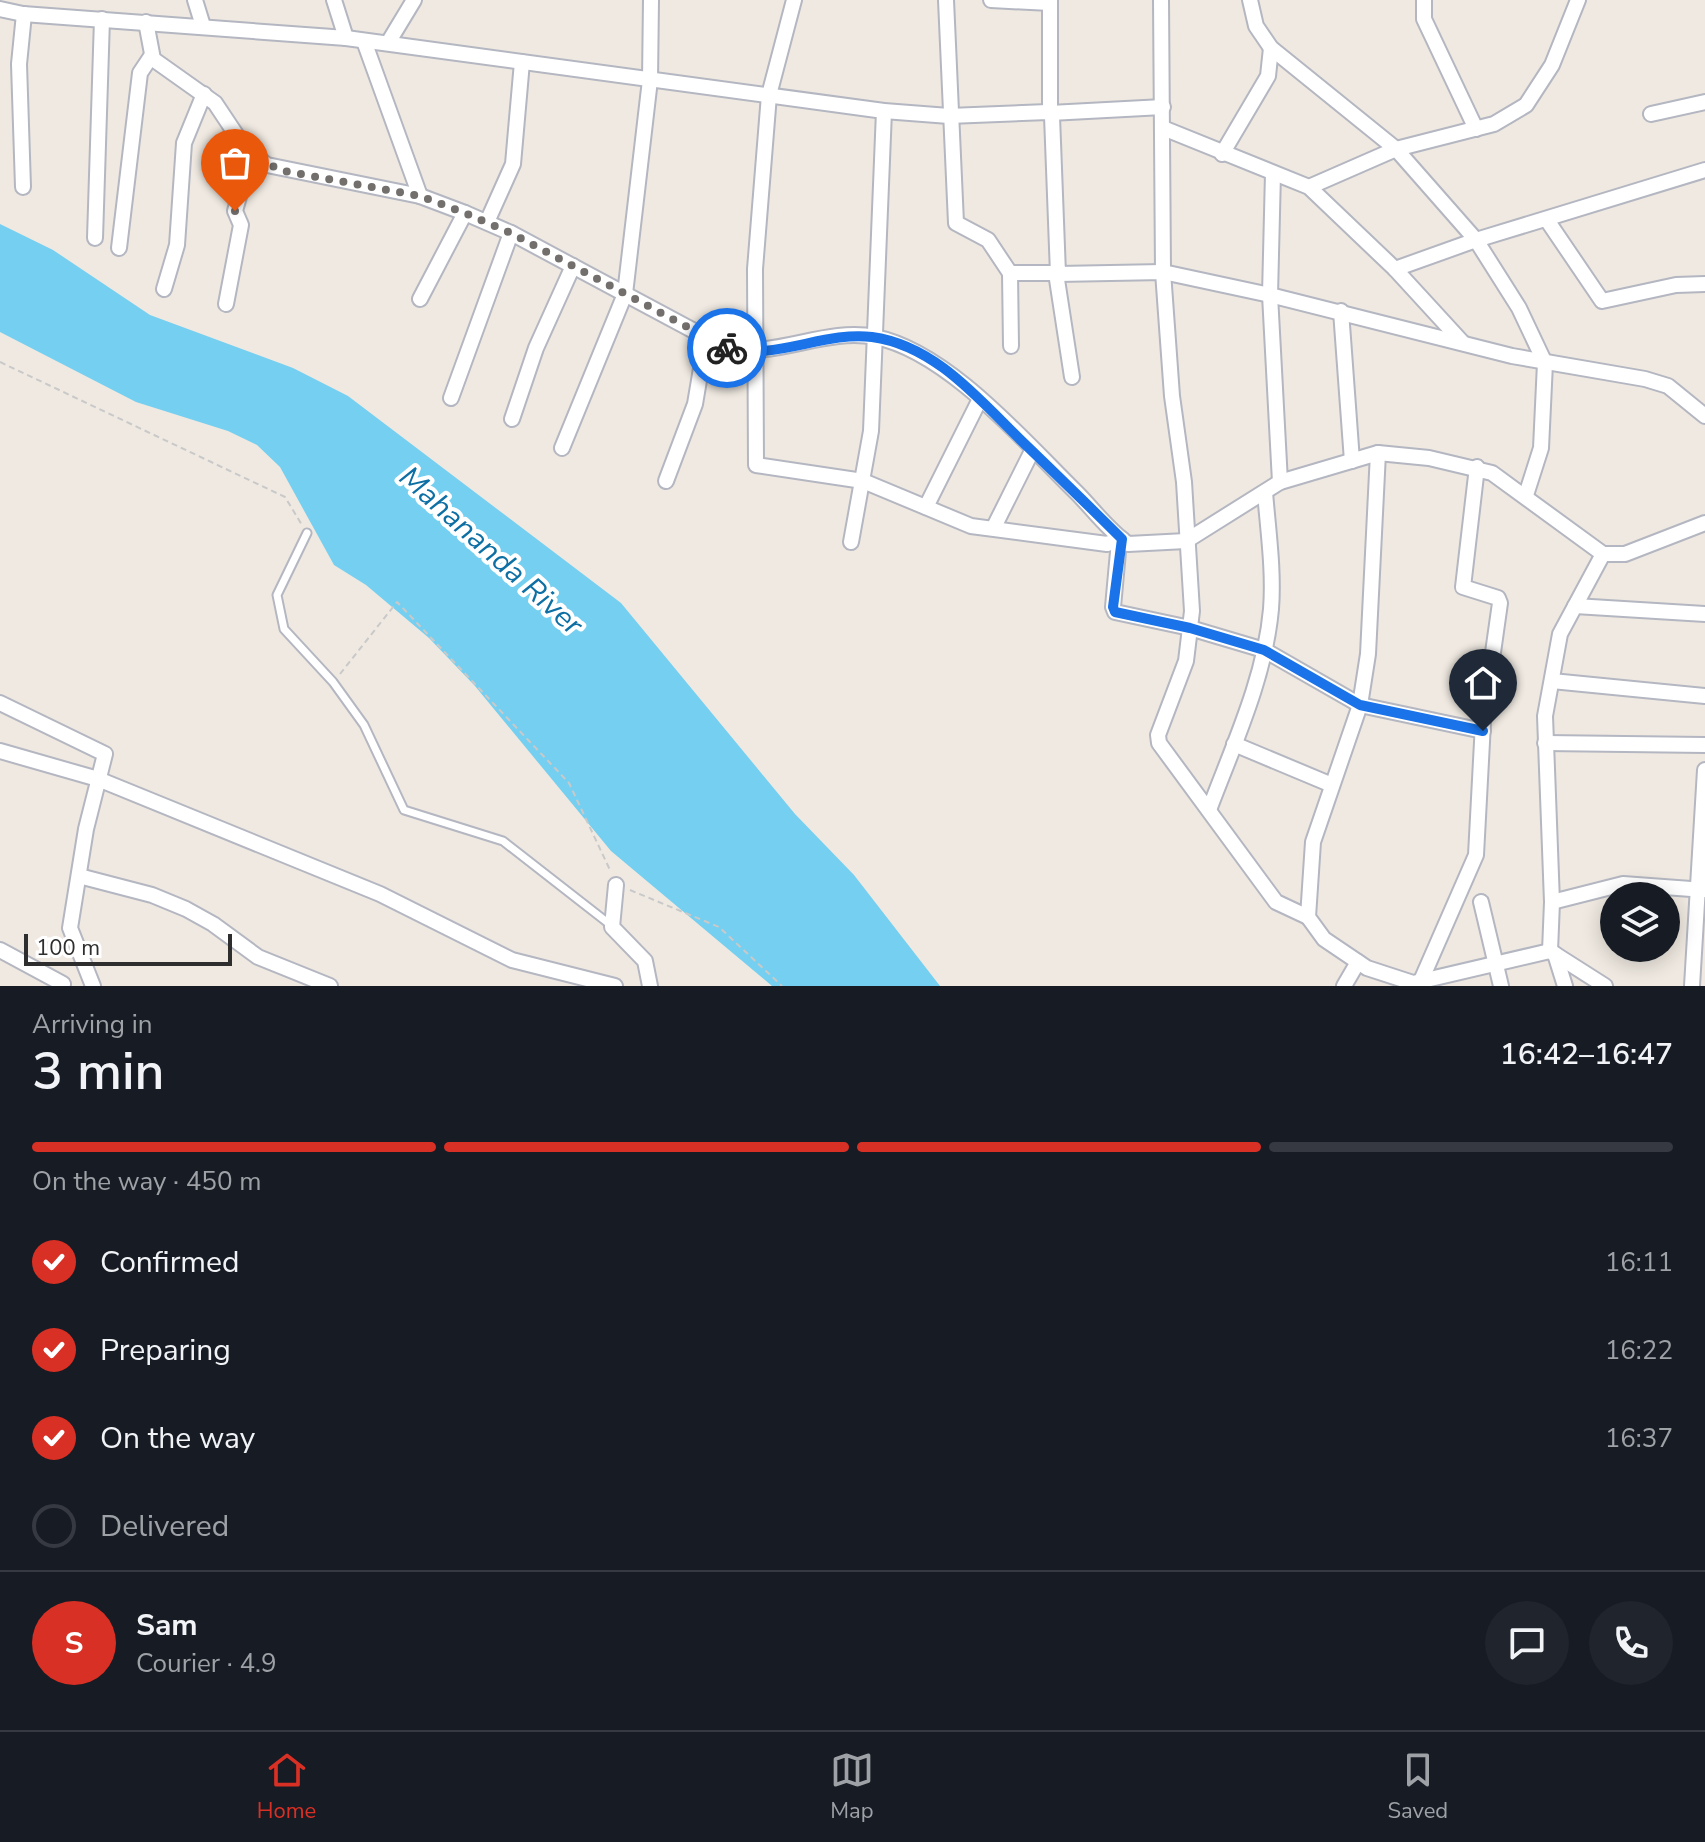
<!DOCTYPE html>
<html lang="en">
<head>
<meta charset="utf-8">
<style>
  :root { --surface:#171b24; --page:#20242c; --text:#f1f3f6; --muted:#9ea1a6; --line:#363941; --accent:#d93025 }
  body { margin:0; font-family:"Nunito Sans",sans-serif; background:var(--page); color:var(--text); height:100vh; display:flex; flex-direction:column; font-size:30px; white-space:nowrap }
  * { box-sizing:border-box; margin:0 }
  p { font-size:26px; color:var(--muted) }
  .icon { flex:none; width:44px; height:44px; fill:none; stroke:currentColor; stroke-width:2; stroke-linecap:round; stroke-linejoin:round }
  .map { position:relative; height:986px; overflow:hidden }
  .panel { display:flex; flex-direction:column; background:var(--surface); flex:1 }
  .panel>* { flex:none }
  .controls { position:absolute; left:1600px; top:882px; display:grid; gap:16px }
  .controls a { display:grid; place-items:center; width:80px; height:80px; border-radius:50%; background:var(--surface); box-shadow:0 4px 20px #0003; font-size:40px }
  .scale { position:absolute; left:24px; bottom:20px; width:208px; box-sizing:border-box; padding-left:8px; border:4px solid #2e2e2e; border-top:0; font-size:22px; line-height:28px; white-space:nowrap; color:#2e2e2e; -webkit-text-stroke:6px #fff; paint-order:stroke }
  .pin { position:absolute; display:grid; place-items:center; width:68px; height:68px; color:#fff; margin:-82px -34px; border-radius:50% 50% 50% 0; rotate:-45deg; box-shadow:0 0 8px #0007 }
  .pin .icon { rotate:45deg }
  .courier { position:absolute; display:grid; place-items:center; width:80px; height:80px; margin:-40px; border:6px solid #1a73e8; border-radius:50%; background:#fff; color:#222; box-shadow:0 2px 10px #0007 }
  .summary em { font-style:normal; font-weight:600 }
  .summary div { display:flex; flex-direction:column-reverse }
  .summary { display:flex; align-items:center; justify-content:space-between; height:136px; padding:0 32px }
  h1 { font-size:52px; font-weight:600; line-height:60px }
  .bar { display:grid; grid-template-columns:repeat(4,1fr); gap:12px 8px; align-content:center; height:96px; padding:0 32px }
  .bar i { height:10px; border-radius:6px; background:var(--line) }
  .bar .selected { background:var(--accent) }
  .bar p { grid-column:span 4 }
  .line { display:flex; align-items:center; gap:20px; padding:0 32px; border-top:2px solid var(--line) }
  .line div { flex:1 }
  .round { display:grid; place-items:center; flex:none; width:84px; height:84px; border-radius:42px; background:var(--page) }
  ol { padding:0 32px; list-style:none }
  li { display:flex; align-items:center; gap:24px; height:88px }
  li p { margin-inline-start:auto }
  li .icon { padding:8px; border-radius:50%; background:var(--accent); color:#fff; stroke-width:4 }
  li:last-child { color:var(--muted) }
  li i { width:44px; height:44px; border:4px solid var(--line); border-radius:50% }
  .menu { display:flex; justify-content:space-around; align-items:center; height:112px; border-top:2px solid var(--line); background:var(--surface); font-size:22px; color:var(--muted) }
  .menu a { display:grid; justify-items:center; gap:4px }
  .menu .selected { color:var(--accent) }
  .map>svg:first-child { display:block }
  .water { fill:#75cff0 }
  .lines { fill:none; stroke-linecap:round; stroke-linejoin:round }
  .service-casing { stroke:#b4b7c1; stroke-width:11 }
  .minor-casing { stroke:#b4b7c1; stroke-width:18 }
  .path { stroke:#c9c9c9; stroke-width:2; stroke-dasharray:6 4; stroke-linecap:butt }
  .service { stroke:#fff; stroke-width:7 }
  .minor { stroke:#fff; stroke-width:14 }
  .done { stroke:#726f6d; stroke-width:8; stroke-dasharray:0 14.4 }
  .route { stroke:#1a73e8; stroke-width:10 }
  .labels { text-anchor:middle; dominant-baseline:central; stroke-width:8; stroke-linejoin:round; paint-order:stroke }
  .water-label { font-size:30px; font-style:italic; fill:#0d6fa3; stroke:#fff }
</style>
</head>
<body>
<div class="map">
<svg width="1705" height="986" viewBox="0 0 1705 986">
  <rect width="100%" height="100%" fill="#efe9e1"/>
  <polygon class="water" points="0,224 53,250 150,315 293,368 348,396 621,603 795,814 854,875 940,986 772,986 611,851 475,686 429,638 366,585 334,565 280,467 257,445 228,431 136,402 0,332"/>
  <g class="lines">
    <defs>
      <polyline id="service" points="307,533 277,595 284,629 333,682 364,725 404,810 503,841 612,926"/>
      <g id="minor">
        <polyline points="195,0 203,26"/>
        <polyline points="334,0 346,38"/>
        <polyline points="794,0 769,95 755,269 756,465 863,481 971,526 1107,544 1122,539"/>
        <polyline points="946,0 956,223 988,240 1010,273 1056,273 1072,377"/>
        <polyline points="991,0 1050,3"/>
        <polyline points="1050,0 1050,113 1163,107"/>
        <polyline points="1161,0 1163,272 1172,396 1184,482 1192,611 1186,661 1158,735 1159,743 1276,902 1308,917"/>
        <polyline points="1250,0 1256,26 1271,48 1396,149 1476,240 1519,308 1545,363 1541,448 1526,495"/>
        <polyline points="1424,0 1424,19 1476,129"/>
        <polyline points="0,9 23,14 346,38 884,111 949,116 1048,112 1052,116 1058,274 1163,272 1270,295 1512,356 1645,379 1668,386 1705,416"/>
        <path d="M 146,22 L 153,59 L 215,103 L 245,148 L 267,165 L 420,196 L 465,213 L 511,233 L 724,347 C 774,360 824,327 875,337 C 947,351 1024,441 1076,492 C 1093,509 1108,530 1128,544 L 1186,541 L 1280,482 L 1378,453 L 1429,458 L 1492,473 L 1603,554 L 1625,554 L 1705,523"/>
        <polyline points="364,41 420,196"/>
        <polyline points="388,43 414,0"/>
        <polyline points="1651,114 1705,102"/>
        <polyline points="1163,128 1309,187 1395,269 1462,342"/>
        <polyline points="1222,154 1268,76 1271,48"/>
        <polyline points="1273,173 1270,295 1280,482"/>
        <polyline points="23,187 19,64 24,14"/>
        <polyline points="1309,187 1396,149 1494,124 1526,105 1552,65 1578,0"/>
        <polyline points="1547,220 1602,301 1676,285 1705,284"/>
        <polyline points="487,222 513,164 522,62"/>
        <polyline points="95,238 102,19"/>
        <polyline points="119,248 140,73 152,55"/>
        <polyline points="1395,269 1476,240 1705,170"/>
        <polyline points="1010,273 1011,346"/>
        <polyline points="164,289 177,245 184,143 204,94"/>
        <polyline points="420,299 465,213"/>
        <polyline points="226,304 241,225 235,211 251,153"/>
        <polyline points="1341,311 1352,461"/>
        <polyline points="451,398 511,233"/>
        <polyline points="512,419 536,348 573,266"/>
        <polyline points="562,448 625,294 650,80 651,0"/>
        <polyline points="1378,453 1368,654 1360,705 1313,842 1308,917 1324,939 1367,968 1413,983 1550,951"/>
        <polyline points="666,481 695,404 706,339"/>
        <polyline points="926,507 980,399"/>
        <polyline points="994,527 1032,451"/>
        <polyline points="1119,541 1113,607 1115,612 1190,628 1264,650 1360,705 1483,731"/>
        <polyline points="851,542 871,431 884,111"/>
        <polyline points="1603,554 1560,634 1545,716 1552,902 1550,951 1605,986"/>
        <polyline points="1575,606 1705,614"/>
        <polyline points="1552,681 1705,696"/>
        <polyline points="0,703 105,754 86,829 70,928 93,986"/>
        <polyline points="1545,743 1705,745"/>
        <polyline points="1234,744 1332,785"/>
        <polyline points="0,751 98,779 380,894 512,960 615,986"/>
        <path d="M 1209,810 C 1233,746 1265,678 1271,609 C 1274,571 1268,530 1265,492"/>
        <polyline points="79,876 152,895 186,909 213,924 258,957 330,986"/>
        <polyline points="616,885 612,927 645,961 650,986"/>
        <polyline points="1481,902 1501,986"/>
        <polyline points="1552,902 1623,884 1705,890"/>
        <polyline points="0,950 63,984"/>
        <polyline points="1555,954 1565,986"/>
        <polyline points="1420,983 1476,855 1483,723 1500,603 1498,598 1463,587 1477,467"/>
        <polyline points="1344,986 1358,962"/>
        <polyline points="1692,986 1705,770"/>
      </g>
    </defs>
    <use href="#service" class="service-casing"/>
    <use href="#minor" class="minor-casing"/>
    <g class="path">
      <polyline points="0,362 285,497 302,525"/>
      <polyline points="340,674 397,602 569,783 610,870"/>
      <polyline points="630,890 719,927 782,986"/>
    </g>
    <use href="#service" class="service"/>
    <use href="#minor" class="minor"/>
  </g>
  <g class="lines">
    <polyline class="done" points="235,211 251,153 279,170 420,196 465,213 511,233 727,348"/>
    <path class="route" d="M 727,348 C 774,361 824,331 872,337 C 939,346 984,406 1030,449 C 1061,479 1092,509 1122,539 L 1113,607 L 1115,612 L 1190,628 L 1264,650 L 1360,705 L 1483,731"/>
  </g>
  <g class="labels">
    <g class="water-label">
      <text transform="translate(491 551) rotate(42)">Mahananda River</text>
    </g>
  </g>
</svg>
<div class="controls">
<a><svg class="icon" aria-label="layers" viewBox="0 0 24 24"><path d="M12 4l9 5-9 5-9-5zM3 14l9 5 9-5"/></svg></a>
</div>
<div class="scale">100 m</div>
<div class="pin" style="left:235px;top:211px;background:#ea580c"><svg class="icon" aria-label="bag" viewBox="0 0 24 24"><path d="M5 8h14l-1 12H6zM9 8a3 3 0 0 1 6 0"/></svg></div>
<div class="pin" style="left:1483px;top:731px;background:#1f2937"><svg class="icon" aria-label="home" viewBox="0 0 24 24"><path d="M3 11l9-7 9 7M6 9v11h12V9"/></svg></div>
<div class="courier" style="left:727px;top:348px"><svg class="icon" aria-label="bike" viewBox="0 0 24 24"><circle cx="6" cy="16" r="4"/><circle cx="18" cy="16" r="4"/><path d="M6 16l4-8h5l3 8M10 8l3 8H6M13 5h3"/></svg></div>
</div>
<section class="panel">
<div class="summary"><div><h1>3 min</h1><p>Arriving in</p></div><em>16:42–16:47</em></div>
<div class="bar"><i class="selected"></i><i class="selected"></i><i class="selected"></i><i></i><p>On the way · 450 m</p></div>
<ol>
<li><svg class="icon" aria-label="check" viewBox="0 0 24 24"><path d="M5 12l5 5 9-10"/></svg>Confirmed<p>16:11</p></li>
<li><svg class="icon" aria-label="check" viewBox="0 0 24 24"><path d="M5 12l5 5 9-10"/></svg>Preparing<p>16:22</p></li>
<li><svg class="icon" aria-label="check" viewBox="0 0 24 24"><path d="M5 12l5 5 9-10"/></svg>On the way<p>16:37</p></li>
<li><i></i>Delivered</li>
</ol>
<div class="line" style="height:144px"><b class="round" style="background:var(--accent);color:#fff">S</b><div><b>Sam</b><p>Courier · 4.9</p></div><a class="round"><svg class="icon" aria-label="chat" viewBox="0 0 24 24"><path d="M4 5h16v11H9l-5 4z"/></svg></a><a class="round"><svg class="icon" aria-label="phone" viewBox="0 0 24 24"><path d="M5 4h4l2 5-3 2q2 4 5 5l2-3 5 2v4C11 20 4 13 5 4z"/></svg></a></div>
</section>
<nav class="menu">
<a class="selected"><svg class="icon" aria-label="home" viewBox="0 0 24 24"><path d="M3 11l9-7 9 7M6 9v11h12V9"/></svg>Home</a>
<a><svg class="icon" aria-label="map" viewBox="0 0 24 24"><path d="M3 6l6-2 6 2 6-2v14l-6 2-6-2-6 2zM9 4v14M15 6v14"/></svg>Map</a>
<a><svg class="icon" aria-label="saved" viewBox="0 0 24 24"><path d="M7 4h10v16l-5-4-5 4z"/></svg>Saved</a>
</nav>
</body>
</html>
